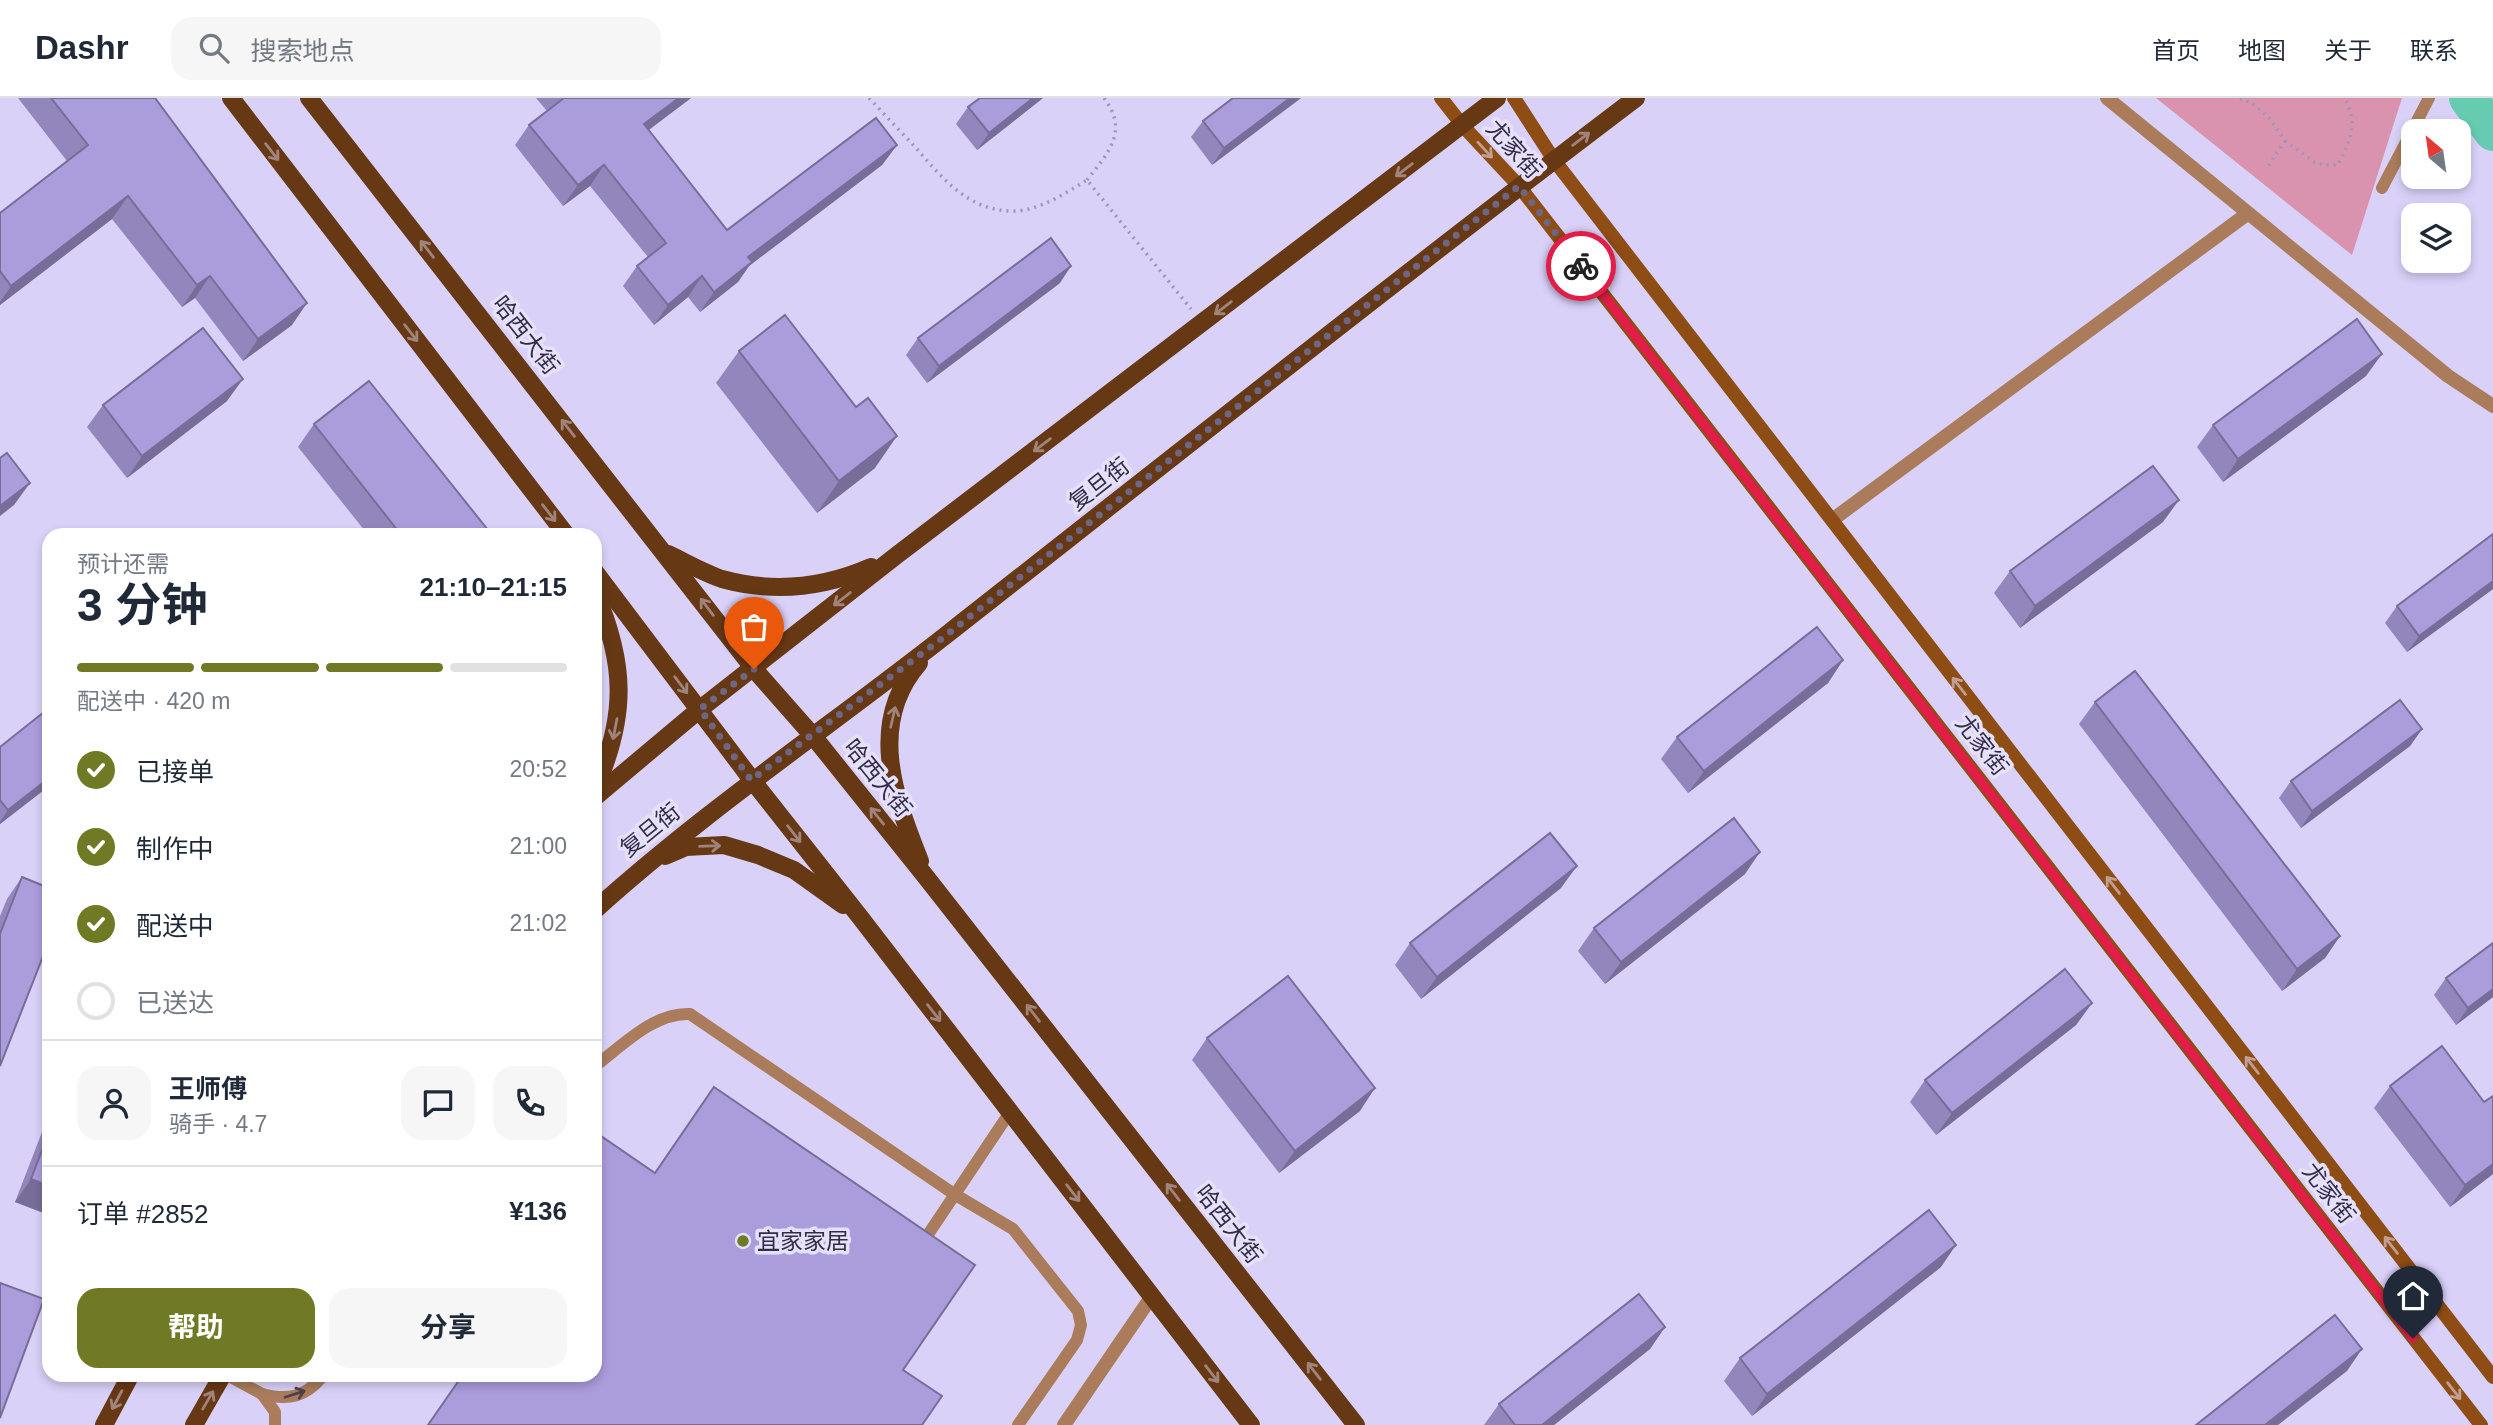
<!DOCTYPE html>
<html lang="zh">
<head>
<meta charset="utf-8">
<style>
  :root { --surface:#fff; --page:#f6f6f7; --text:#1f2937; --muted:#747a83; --line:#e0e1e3; --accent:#707923 }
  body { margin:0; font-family:Helvetica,"Noto Sans SC",sans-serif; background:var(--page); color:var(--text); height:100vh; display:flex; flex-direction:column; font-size:26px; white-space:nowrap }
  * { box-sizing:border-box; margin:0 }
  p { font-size:23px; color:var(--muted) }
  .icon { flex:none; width:38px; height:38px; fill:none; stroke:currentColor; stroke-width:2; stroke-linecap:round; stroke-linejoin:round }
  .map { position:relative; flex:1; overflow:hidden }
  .panel { position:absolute; left:42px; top:430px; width:560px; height:854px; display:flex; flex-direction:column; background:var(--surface); border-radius:21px; box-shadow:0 4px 10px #0003 }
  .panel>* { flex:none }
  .needle { width:46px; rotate:331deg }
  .buttons { position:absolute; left:2401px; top:21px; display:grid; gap:14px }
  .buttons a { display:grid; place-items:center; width:70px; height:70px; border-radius:14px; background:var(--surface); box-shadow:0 4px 10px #0003; font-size:35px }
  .pin { position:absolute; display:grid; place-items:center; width:60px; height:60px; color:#fff; margin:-72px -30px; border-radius:50% 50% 50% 0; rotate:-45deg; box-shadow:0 0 7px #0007 }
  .pin .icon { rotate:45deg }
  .courier { position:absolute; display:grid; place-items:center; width:70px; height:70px; margin:-35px; border:5px solid #e11d48; border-radius:50%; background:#fff; color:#222; box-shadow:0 2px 9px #0007 }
  .headline em { font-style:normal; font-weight:700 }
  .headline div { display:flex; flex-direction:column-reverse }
  .headline { display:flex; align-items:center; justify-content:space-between; height:119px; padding:0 35px }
  h1 { font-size:46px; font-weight:700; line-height:52px }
  .bar { display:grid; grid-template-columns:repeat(4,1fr); gap:10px 7px; align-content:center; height:84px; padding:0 35px }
  .bar i { height:9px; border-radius:5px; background:var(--line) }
  .bar .on { background:var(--accent) }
  .bar p { grid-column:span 4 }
  .line { display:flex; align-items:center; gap:18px; padding:0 35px; border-top:2px solid var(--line) }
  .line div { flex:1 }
  .round { display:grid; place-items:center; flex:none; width:74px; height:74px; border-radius:21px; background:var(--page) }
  ol { padding:0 35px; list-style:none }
  li { display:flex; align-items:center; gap:21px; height:77px }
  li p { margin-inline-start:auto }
  li .icon { padding:7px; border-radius:50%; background:var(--accent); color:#fff; stroke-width:4 }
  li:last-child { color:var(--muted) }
  li i { width:38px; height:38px; border:4px solid var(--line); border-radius:50% }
  .primary-button { display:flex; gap:14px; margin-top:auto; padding:14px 35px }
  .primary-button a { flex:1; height:80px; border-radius:21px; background:var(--accent); color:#fff; font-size:28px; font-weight:700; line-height:80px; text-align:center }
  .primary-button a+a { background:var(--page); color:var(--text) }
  header { display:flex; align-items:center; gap:42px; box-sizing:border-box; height:98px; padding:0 35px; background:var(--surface); border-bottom:2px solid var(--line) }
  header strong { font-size:33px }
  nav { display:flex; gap:38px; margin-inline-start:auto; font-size:24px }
  .search { width:490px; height:63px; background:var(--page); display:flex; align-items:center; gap:18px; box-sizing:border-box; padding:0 24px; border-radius:21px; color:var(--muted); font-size:26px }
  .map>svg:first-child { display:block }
  .green { fill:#da93ae }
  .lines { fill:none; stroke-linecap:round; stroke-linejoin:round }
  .river { stroke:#66cbb1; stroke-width:38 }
  .path { stroke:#9e96b8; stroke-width:3.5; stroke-dasharray:2 5; stroke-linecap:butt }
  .service { stroke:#aa7c5c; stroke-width:12 }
  .minor { stroke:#aa7c5c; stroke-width:14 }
  .tertiary { stroke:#aa7c5c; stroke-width:14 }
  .secondary { stroke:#8f4d16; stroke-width:14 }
  .primary { stroke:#673814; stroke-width:18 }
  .wall { fill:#9386bc }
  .shaded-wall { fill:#786d99 }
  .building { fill:#ab9cdb; stroke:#786d99; stroke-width:2 }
  .oneway { stroke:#a0847c }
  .oneway2 { stroke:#bf9e94 }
  .oneway3 { stroke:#50404b }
  .done { stroke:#6d6684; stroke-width:7; stroke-dasharray:0 12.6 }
  .route { stroke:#e11d48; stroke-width:9 }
  .poi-dot { fill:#707923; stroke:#e6e1fb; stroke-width:2.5 }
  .labels { text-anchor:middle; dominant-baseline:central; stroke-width:7; stroke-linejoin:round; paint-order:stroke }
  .street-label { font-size:23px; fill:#322c45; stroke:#e6e1fb }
  .poi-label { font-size:23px; fill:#322c45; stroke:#e6e1fb; text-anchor:start }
</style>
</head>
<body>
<header>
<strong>Dashr</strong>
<div class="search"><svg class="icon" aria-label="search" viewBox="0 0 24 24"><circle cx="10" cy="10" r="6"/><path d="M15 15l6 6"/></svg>搜索地点</div>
<nav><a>首页</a><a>地图</a><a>关于</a><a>联系</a></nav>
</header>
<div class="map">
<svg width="2493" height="1327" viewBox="0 0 2493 1327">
  <rect width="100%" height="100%" fill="#dad1f9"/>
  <polygon class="green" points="2156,0 2402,0 2352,157"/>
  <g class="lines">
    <polyline class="river" points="2468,0 2493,34"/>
    <g class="path">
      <path d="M 869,0 C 885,17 901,34 917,51 C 943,81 969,113 1013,113 C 1039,113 1066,95 1087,82 L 1191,211"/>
      <path d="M 2240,0 C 2263,9 2272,23 2285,43 L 2266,71"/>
      <path d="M 2285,43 L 2317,66 L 2338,67 C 2350,44 2359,23 2344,0"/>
      <path d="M 1087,82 C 1109,54 1129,33 1104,0"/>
    </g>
    <g class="service">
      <polyline points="2382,90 2429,0"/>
      <path d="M 595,968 C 622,948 654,914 690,916 L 954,1096 L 1013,1131 L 1078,1213 L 1081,1227 L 1077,1242 L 1018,1327"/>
      <polyline points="921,1147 1010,1014"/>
      <polyline points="229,1278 262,1296 275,1314 275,1327"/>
      <path d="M 262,1296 C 289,1303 305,1299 323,1278"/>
    </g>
    <g class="minor">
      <polyline points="1832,422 2247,116"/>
      <polyline points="1064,1327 1152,1198"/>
    </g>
    <polyline class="tertiary" points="2107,0 2448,278 2493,308"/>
    <g class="secondary">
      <polyline points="1441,0 1463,28 1519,88 2481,1327"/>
      <polyline points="1514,0 1554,62 2493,1279"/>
    </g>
    <g class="primary">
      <polyline points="231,0 567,438"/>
      <polyline points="309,0 754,571 813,638 926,779 1356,1327"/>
      <path d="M 668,456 C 685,464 704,475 722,481 C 773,495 823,490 871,469"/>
      <polyline points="595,474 752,682 860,819 1251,1327"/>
      <path d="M 595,494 C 626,566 627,618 595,691"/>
      <path d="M 919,565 C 867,625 894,698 920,763"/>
      <polyline points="595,699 700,611 897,457 1497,0"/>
      <polyline points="665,758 686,749 724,747 758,757 794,772 843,807"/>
      <path d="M 595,812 C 707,711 832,627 950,534 C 1178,355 1405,175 1636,0"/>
      <polyline points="104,1327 130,1278"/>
      <polyline points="194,1327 222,1278"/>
    </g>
  </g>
  <g class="wall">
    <polygon points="18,0 155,0 292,227 243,263 195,200 182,209 112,121 0,207 0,115 67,63"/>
    <polygon points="536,0 691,0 648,32 727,132 897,47 882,67 749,168 738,184 700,214 688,199 654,227 623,188 637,168 648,159 590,88 563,108 515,47 529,27 547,13"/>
    <polygon points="1043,0 977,52 956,26 968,9"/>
    <polygon points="1301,0 1212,67 1191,39 1203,23"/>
    <polygon points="1060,185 927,285 906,257 918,240"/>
    <polygon points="739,253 875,370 817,415 716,285"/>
    <polygon points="2366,278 2223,384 2197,349 2213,327"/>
    <polygon points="227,303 127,380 87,329 103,307"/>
    <polygon points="314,326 483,438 369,438 298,349"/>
    <polygon points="2163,424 2020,530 1994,495 2010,473"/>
    <polygon points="2493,436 2493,491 2407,554 2385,525 2397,508"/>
    <polygon points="1843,562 1828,585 1688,695 1661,661 1677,639"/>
    <polygon points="2095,604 2340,838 2325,860 2282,893 2079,626"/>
    <polygon points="2422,631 2410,648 2301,730 2279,700 2291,683"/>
    <polygon points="0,649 49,688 0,726"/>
    <polygon points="1745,776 1605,886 1578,853 1594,830"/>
    <polygon points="22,779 0,968 0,818 7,801"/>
    <polygon points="1561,790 1421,901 1395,867 1410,845"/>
    <polygon points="2446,880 2493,899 2456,927 2434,897"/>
    <polygon points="2092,905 2076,927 1936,1037 1910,1004 1925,982"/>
    <polygon points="1207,940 1360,1013 1279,1075 1192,962"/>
    <polygon points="2390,988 2484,1004 2493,1076 2450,1109 2374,1010"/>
    <polygon points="49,1016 49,1117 15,1104"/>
    <polygon points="1941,1169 1752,1318 1724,1283 1740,1260"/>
    <polygon points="1665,1229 1650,1251 1554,1327 1484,1327 1499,1306"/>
  </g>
  <g class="shaded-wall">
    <polygon points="679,0 691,0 629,47 644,26"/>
    <polygon points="1033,0 1043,0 977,52 989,35"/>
    <polygon points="1290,0 1301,0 1212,67 1224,50"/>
    <polygon points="897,47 882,67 749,168 738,184 700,214 714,194 748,159"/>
    <polygon points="604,67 590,88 563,108 578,87"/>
    <polygon points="128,98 112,121 0,207 0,204 11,188"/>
    <polygon points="1071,168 1060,185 927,285 939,268"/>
    <polygon points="210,178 195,200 182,209 197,187"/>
    <polygon points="702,178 688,199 654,227 668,207"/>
    <polygon points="307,205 292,227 243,263 258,241"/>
    <polygon points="2382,256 2366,278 2223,384 2238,361"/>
    <polygon points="243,281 227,303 127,380 142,358"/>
    <polygon points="897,338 875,370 817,415 839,383"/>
    <polygon points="30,385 14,407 0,418 0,408"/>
    <polygon points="2179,402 2163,424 2020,530 2035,508"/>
    <polygon points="2493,483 2493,491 2407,554 2419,538"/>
    <polygon points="1843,562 1828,585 1688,695 1704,673"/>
    <polygon points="2422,631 2410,648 2301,730 2312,713"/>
    <polygon points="49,680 49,688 0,726 0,724 8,712"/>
    <polygon points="1760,754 1745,776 1605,886 1621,864"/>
    <polygon points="1577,768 1561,790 1421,901 1437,879"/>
    <polygon points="2340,838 2325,860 2282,893 2297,871"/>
    <polygon points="2493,891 2493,899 2456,927 2468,910"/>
    <polygon points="2092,905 2076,927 1936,1037 1952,1015"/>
    <polygon points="1375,990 1360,1013 1279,1075 1295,1053"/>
    <polygon points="2493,1066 2493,1076 2450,1109 2465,1087"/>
    <polygon points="31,1081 49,1088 49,1117 15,1104"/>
    <polygon points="1956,1147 1941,1169 1752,1318 1767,1296"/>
    <polygon points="1665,1229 1650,1251 1554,1327 1542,1327"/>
    <polygon points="2362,1251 2347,1273 2278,1327 2265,1327"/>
  </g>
  <g class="building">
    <polygon points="51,0 155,0 307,205 258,241 210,178 197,187 128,98 11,188 0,173 0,115 88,47"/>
    <polygon points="564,0 679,0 644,26 727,132 876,20 897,47 748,159 752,164 714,194 702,178 668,207 637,168 666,145 604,67 578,87 529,27"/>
    <polygon points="980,0 1033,0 989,35 968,9"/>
    <polygon points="1233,0 1290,0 1224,50 1203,23"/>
    <polygon points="1051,140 1071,168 939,268 918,240"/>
    <polygon points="785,217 856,309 868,300 897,338 839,383 739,253"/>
    <polygon points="2357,221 2382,256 2238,361 2213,327"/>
    <polygon points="203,230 243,281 142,358 103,307"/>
    <polygon points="369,283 488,432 480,438 402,438 314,326"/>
    <polygon points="7,355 30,385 0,408 0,360"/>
    <polygon points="2153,368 2179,402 2035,508 2010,473"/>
    <polygon points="2493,436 2493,483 2419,538 2397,508"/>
    <polygon points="1817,529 1843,562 1704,673 1677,639"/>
    <polygon points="2135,573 2340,838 2297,871 2095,604"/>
    <polygon points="2400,602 2422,631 2312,713 2291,683"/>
    <polygon points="49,610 49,680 8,712 0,702 0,649"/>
    <polygon points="1734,720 1760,754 1621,864 1594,830"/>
    <polygon points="1550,735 1577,768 1437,879 1410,845"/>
    <polygon points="22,779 49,790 49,843 0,968 0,836"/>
    <polygon points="2493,845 2493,891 2468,910 2446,880"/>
    <polygon points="2065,871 2092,905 1952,1015 1925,982"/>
    <polygon points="1288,878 1375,990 1295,1053 1207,940"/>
    <polygon points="2442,948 2484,1004 2493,998 2493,1066 2465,1087 2390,988"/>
    <polygon points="714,989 975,1167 903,1272 942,1298 922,1327 428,1327 462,1278 595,1278 595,1034 655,1075"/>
    <polygon points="49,1034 49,1088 31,1081"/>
    <polygon points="1929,1112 1956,1147 1767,1296 1740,1260"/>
    <polygon points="0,1185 44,1201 0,1320"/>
    <polygon points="1639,1196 1665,1229 1542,1327 1515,1327 1499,1306"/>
    <polygon points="2335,1217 2362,1251 2265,1327 2196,1327"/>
  </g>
  <defs><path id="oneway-shaft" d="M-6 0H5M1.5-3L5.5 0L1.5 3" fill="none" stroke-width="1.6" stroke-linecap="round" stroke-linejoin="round" transform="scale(1.75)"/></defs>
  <g class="oneway">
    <use href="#oneway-shaft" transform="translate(1581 41) rotate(-37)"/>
    <use href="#oneway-shaft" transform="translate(272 54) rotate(52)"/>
    <use href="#oneway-shaft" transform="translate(1404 72) rotate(143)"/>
    <use href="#oneway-shaft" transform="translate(427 151) rotate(-128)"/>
    <use href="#oneway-shaft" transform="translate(1223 210) rotate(143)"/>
    <use href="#oneway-shaft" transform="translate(411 235) rotate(52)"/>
    <use href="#oneway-shaft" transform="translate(568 330) rotate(-128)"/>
    <use href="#oneway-shaft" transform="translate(1042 347) rotate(143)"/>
    <use href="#oneway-shaft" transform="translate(549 415) rotate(52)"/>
    <use href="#oneway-shaft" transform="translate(842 501) rotate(142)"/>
    <use href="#oneway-shaft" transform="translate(707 509) rotate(-127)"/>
    <use href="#oneway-shaft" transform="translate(681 587) rotate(53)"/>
    <use href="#oneway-shaft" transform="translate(893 619) rotate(-77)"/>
    <use href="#oneway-shaft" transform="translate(615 631) rotate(101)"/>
    <use href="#oneway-shaft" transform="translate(877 718) rotate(-129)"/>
    <use href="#oneway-shaft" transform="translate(794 736) rotate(52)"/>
    <use href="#oneway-shaft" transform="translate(710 748) rotate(-2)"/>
    <use href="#oneway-shaft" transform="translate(934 915) rotate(52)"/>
    <use href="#oneway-shaft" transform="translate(1033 915) rotate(-128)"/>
    <use href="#oneway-shaft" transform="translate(1173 1094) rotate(-128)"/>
    <use href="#oneway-shaft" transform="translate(1073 1095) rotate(52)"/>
    <use href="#oneway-shaft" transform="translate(1314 1273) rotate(-128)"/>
    <use href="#oneway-shaft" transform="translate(1212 1276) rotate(52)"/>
    <use href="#oneway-shaft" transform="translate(117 1302) rotate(118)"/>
    <use href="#oneway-shaft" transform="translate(208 1302) rotate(-60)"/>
  </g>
  <g class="oneway2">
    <use href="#oneway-shaft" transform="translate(1485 52) rotate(47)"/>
    <use href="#oneway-shaft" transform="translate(1959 588) rotate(-128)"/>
    <use href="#oneway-shaft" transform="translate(2113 787) rotate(-128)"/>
    <use href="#oneway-shaft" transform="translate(2252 967) rotate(-128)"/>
    <use href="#oneway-shaft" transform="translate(2391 1147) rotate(-128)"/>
    <use href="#oneway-shaft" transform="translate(2454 1293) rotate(52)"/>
  </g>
  <use class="oneway3" href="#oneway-shaft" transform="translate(295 1296) rotate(-18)"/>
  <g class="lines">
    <polyline class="done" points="754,571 700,611 751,682 936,545 1519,88 1581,168"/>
    <polyline class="route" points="1581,168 2413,1240"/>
  </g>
  <circle class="poi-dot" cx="743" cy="1143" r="7"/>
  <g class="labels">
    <g class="street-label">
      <text transform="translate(1514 51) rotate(48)">尤家街</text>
      <text transform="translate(526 237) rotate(52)">哈西大街</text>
      <text transform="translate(1099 386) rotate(-38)">复旦街</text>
      <text transform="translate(1982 647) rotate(52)">尤家街</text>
      <text transform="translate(878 680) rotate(51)">哈西大街</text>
      <text transform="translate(650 732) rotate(-39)">复旦街</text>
      <text transform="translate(2329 1095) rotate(52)">尤家街</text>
      <text transform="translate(1229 1126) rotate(52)">哈西大街</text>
    </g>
    <g class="poi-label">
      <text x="757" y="1143">宜家家居</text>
    </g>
  </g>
</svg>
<div class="buttons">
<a><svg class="needle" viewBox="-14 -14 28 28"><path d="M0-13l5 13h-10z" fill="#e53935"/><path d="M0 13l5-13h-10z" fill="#747a83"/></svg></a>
<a><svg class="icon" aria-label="layers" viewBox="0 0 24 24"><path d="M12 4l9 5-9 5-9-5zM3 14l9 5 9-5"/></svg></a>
</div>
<div class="pin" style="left:754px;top:571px;background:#ea580c"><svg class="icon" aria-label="bag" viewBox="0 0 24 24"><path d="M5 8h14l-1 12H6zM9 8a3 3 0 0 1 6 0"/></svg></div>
<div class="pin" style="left:2413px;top:1240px;background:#1f2937"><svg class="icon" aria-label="home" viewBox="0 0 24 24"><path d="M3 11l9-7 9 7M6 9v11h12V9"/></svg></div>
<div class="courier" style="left:1581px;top:168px"><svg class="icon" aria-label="bike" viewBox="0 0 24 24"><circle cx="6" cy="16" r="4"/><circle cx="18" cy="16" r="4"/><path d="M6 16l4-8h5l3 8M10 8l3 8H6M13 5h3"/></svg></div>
<section class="panel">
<div class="headline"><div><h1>3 分钟</h1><p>预计还需</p></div><em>21:10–21:15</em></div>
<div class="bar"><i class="on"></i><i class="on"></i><i class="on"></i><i></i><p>配送中 · 420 m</p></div>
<ol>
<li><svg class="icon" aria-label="check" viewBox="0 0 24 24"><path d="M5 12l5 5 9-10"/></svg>已接单<p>20:52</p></li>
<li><svg class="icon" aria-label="check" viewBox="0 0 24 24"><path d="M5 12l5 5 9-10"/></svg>制作中<p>21:00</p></li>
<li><svg class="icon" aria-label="check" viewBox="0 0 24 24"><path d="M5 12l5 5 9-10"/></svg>配送中<p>21:02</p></li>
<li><i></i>已送达</li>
</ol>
<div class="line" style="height:126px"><a class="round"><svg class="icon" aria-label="person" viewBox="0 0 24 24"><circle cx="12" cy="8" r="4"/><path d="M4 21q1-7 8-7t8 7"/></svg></a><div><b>王师傅</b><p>骑手 · 4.7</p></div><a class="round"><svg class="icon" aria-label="chat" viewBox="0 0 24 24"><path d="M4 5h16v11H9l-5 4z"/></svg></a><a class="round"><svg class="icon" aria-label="phone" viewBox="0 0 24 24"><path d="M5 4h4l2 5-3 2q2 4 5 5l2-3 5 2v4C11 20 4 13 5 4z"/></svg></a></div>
<div class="line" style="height:91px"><div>订单 #2852</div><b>¥136</b></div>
<div class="primary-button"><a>帮助</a><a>分享</a></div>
</section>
</div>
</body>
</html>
